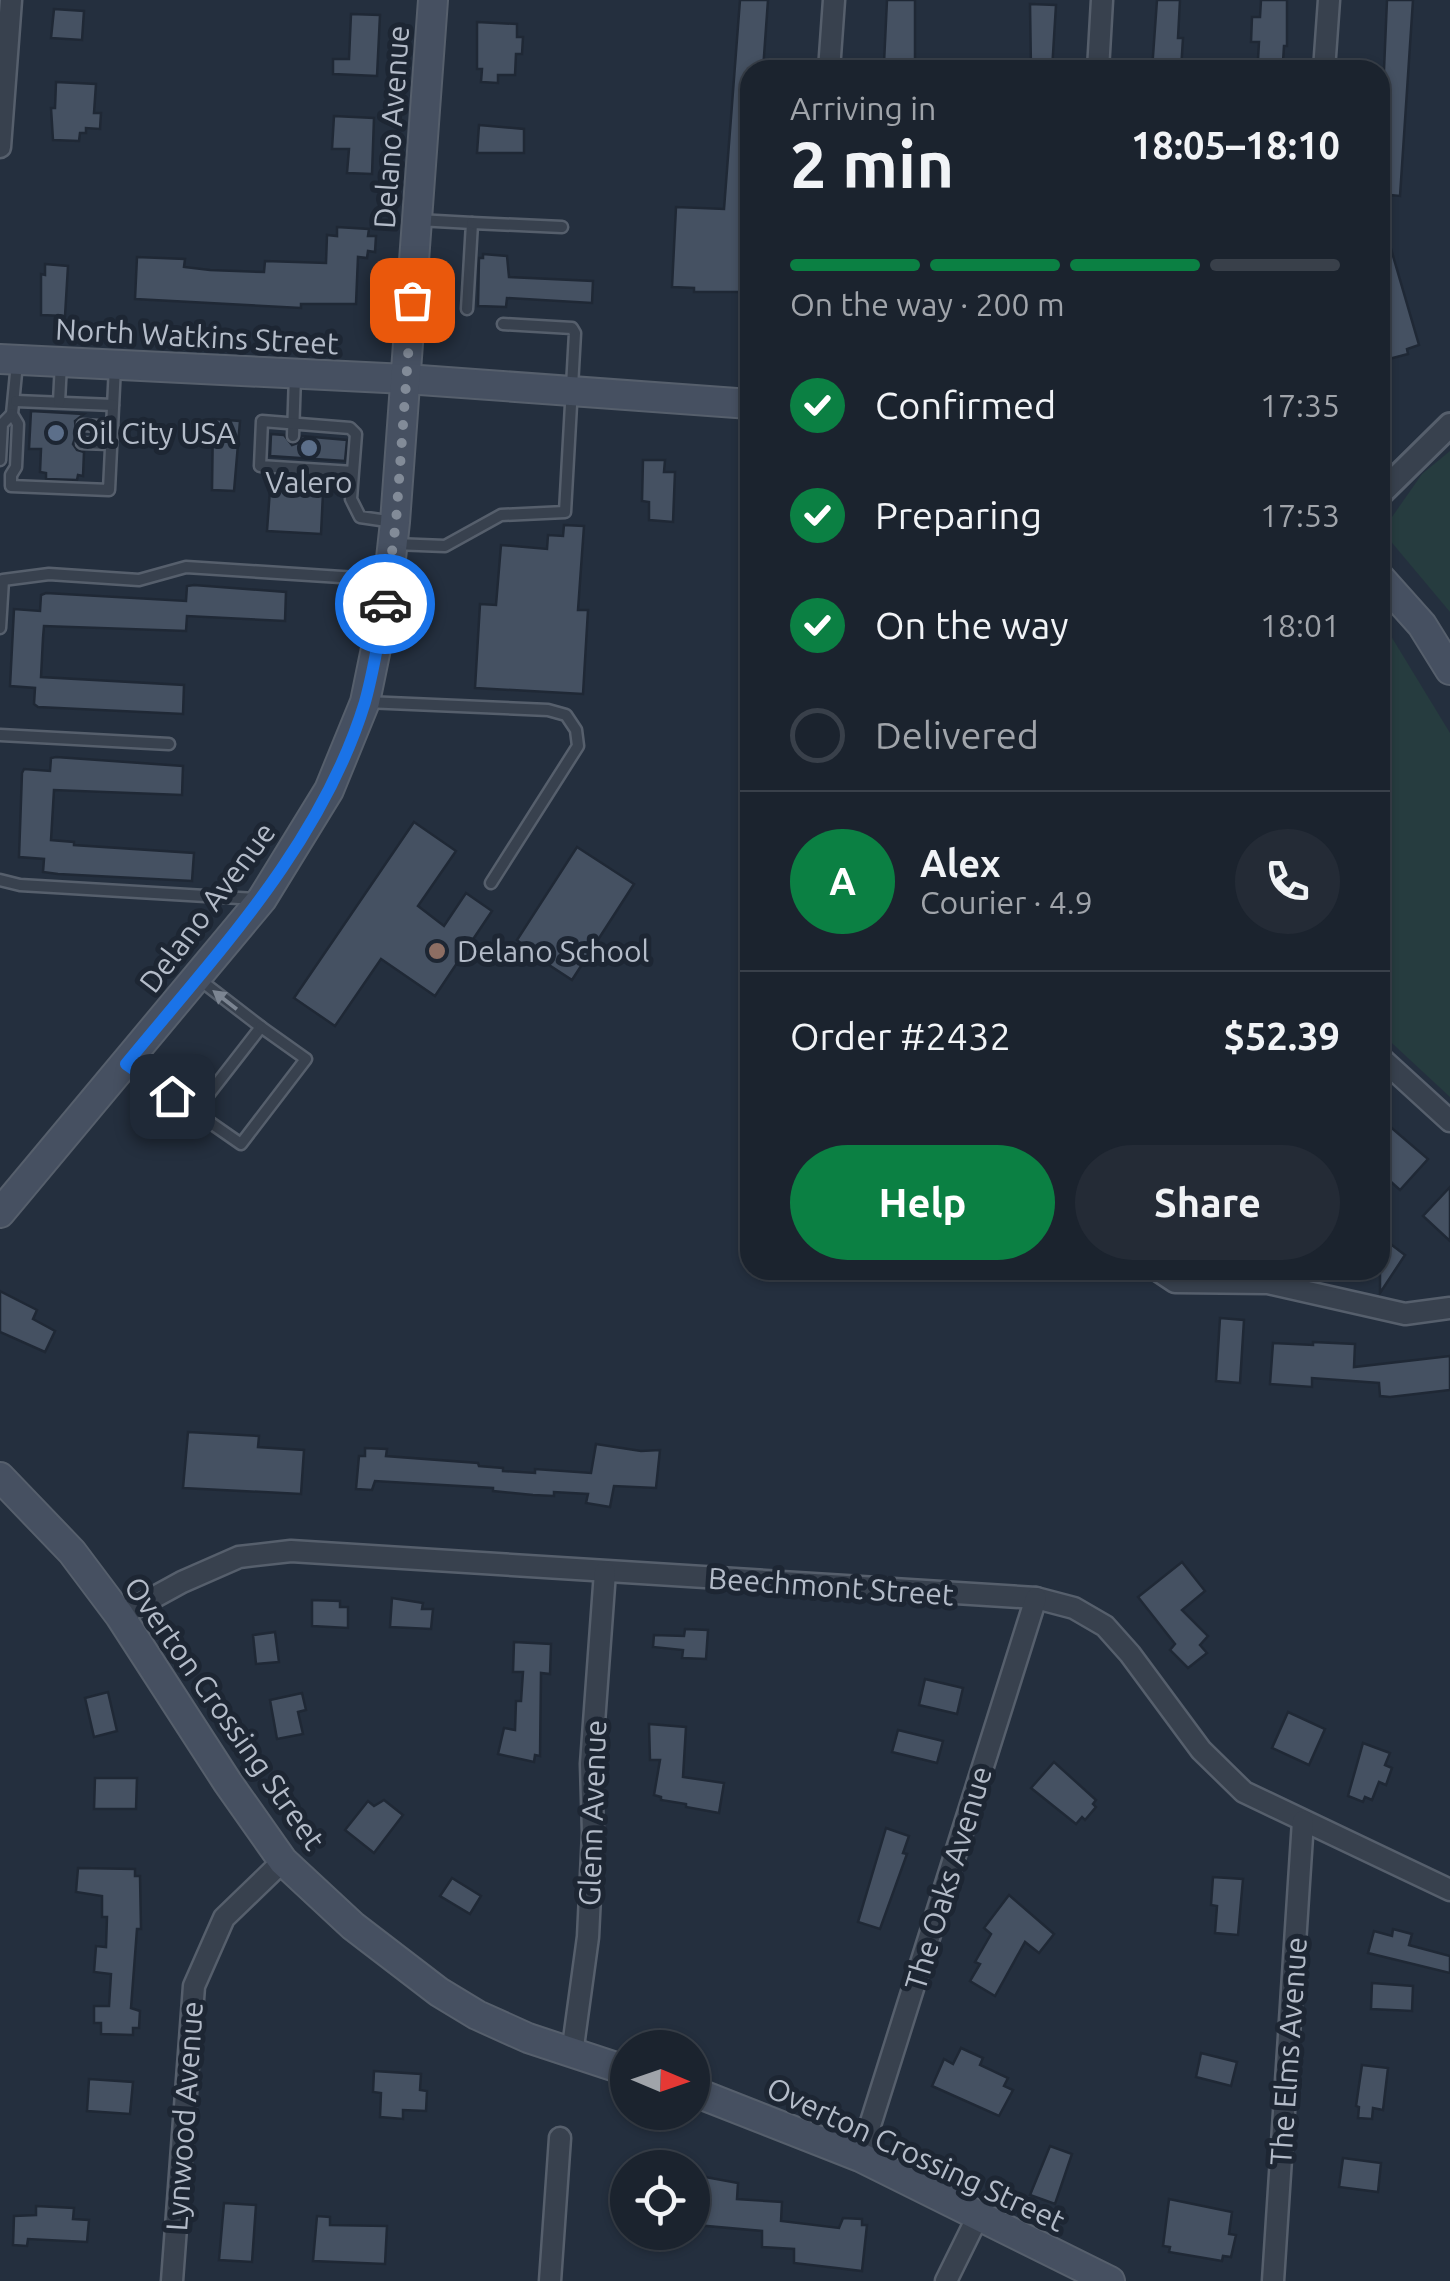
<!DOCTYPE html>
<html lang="en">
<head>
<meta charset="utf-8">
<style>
  :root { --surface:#1b232e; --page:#242b36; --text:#f1f3f6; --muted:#a0a4aa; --line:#39404a; --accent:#0b8043 }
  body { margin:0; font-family:Ubuntu,sans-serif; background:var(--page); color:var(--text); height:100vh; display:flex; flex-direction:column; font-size:38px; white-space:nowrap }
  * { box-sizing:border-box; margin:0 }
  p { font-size:32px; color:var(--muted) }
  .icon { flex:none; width:55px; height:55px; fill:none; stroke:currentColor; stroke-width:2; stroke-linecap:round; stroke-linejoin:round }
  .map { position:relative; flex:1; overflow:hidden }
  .sheet { position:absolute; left:740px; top:60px; width:650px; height:1220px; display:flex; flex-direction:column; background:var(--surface); border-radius:30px; box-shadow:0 2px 8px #0004,0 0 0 2px var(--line) }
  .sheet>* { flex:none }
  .needle { width:65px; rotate:92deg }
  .fabs { position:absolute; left:610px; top:2030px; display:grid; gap:20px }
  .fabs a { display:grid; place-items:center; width:100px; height:100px; border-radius:50%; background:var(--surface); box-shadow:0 2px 8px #0004,0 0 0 2px var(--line); font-size:50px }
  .pin { position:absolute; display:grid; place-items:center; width:85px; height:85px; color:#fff; margin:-42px; border-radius:20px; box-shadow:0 5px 15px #0006 }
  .courier { position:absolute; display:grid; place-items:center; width:100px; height:100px; margin:-50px; border:8px solid #1a73e8; border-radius:50%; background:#fff; color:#222; box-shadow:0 2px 12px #0007 }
  .head em { font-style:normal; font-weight:700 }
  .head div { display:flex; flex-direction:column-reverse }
  .head { display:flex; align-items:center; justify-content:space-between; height:170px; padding:0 50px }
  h1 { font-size:65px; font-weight:700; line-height:75px }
  .bar { display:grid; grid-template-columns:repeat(4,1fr); gap:15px 10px; align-content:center; height:120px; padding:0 50px }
  .bar i { height:12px; border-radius:8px; background:var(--line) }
  .bar .current { background:var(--accent) }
  .bar p { grid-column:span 4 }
  .line { display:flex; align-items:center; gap:25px; padding:0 50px; border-top:2px solid var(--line) }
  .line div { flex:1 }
  .round { display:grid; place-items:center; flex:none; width:105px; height:105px; border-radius:52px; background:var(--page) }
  ol { padding:0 50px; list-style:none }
  li { display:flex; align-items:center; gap:30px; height:110px }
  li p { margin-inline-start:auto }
  li .icon { padding:10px; border-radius:50%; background:var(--accent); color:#fff; stroke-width:4 }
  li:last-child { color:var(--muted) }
  li i { width:55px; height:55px; border:5px solid var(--line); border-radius:50% }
  .button { display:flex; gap:20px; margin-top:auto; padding:20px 50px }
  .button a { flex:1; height:115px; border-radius:60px; background:var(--accent); color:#fff; font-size:40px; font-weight:700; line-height:115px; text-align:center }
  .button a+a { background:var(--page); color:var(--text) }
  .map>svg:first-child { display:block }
  .green { fill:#263c3f }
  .building { fill:#455162; stroke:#1f2835; stroke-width:2.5 }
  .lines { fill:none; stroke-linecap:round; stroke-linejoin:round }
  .service-casing { stroke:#565f6c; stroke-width:15 }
  .minor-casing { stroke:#565f6c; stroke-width:25 }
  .tertiary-casing { stroke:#565f6c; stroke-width:28 }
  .secondary-casing { stroke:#565f6c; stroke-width:32 }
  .service { stroke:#38414e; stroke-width:10 }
  .minor { stroke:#38414e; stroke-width:20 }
  .tertiary { stroke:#38414e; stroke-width:22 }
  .secondary { stroke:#465061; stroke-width:28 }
  .oneway { fill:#7c8592 }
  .done { stroke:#828b98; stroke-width:10; stroke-dasharray:0 18 }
  .route { stroke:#1a73e8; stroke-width:12 }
  .service-dot { fill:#5c6f8a; stroke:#1d2633; stroke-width:4 }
  .education-dot { fill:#8d6e63; stroke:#1d2633; stroke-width:4 }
  .labels { text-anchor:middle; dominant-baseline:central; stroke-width:10; stroke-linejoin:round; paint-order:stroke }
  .street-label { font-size:30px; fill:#b4bcc9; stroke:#1d2633 }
  .poi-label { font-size:30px; fill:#b4bcc9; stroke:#1d2633; text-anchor:start }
</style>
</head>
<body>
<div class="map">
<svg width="1450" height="2281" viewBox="0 0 1450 2281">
  <rect width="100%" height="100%" fill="#242f3e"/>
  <g class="green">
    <polygon points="1450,451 1450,612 1388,538 1385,527 1422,474"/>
    <polygon points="1380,618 1450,733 1450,1097 1380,1032"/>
  </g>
  <g class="building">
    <polygon points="740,0 768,0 763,70 750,70 750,292 694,292 694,288 672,287 676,207 724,209"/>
    <polygon points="887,0 915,0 915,70 887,70 887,63 884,63"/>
    <polygon points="1157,0 1180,0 1178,38 1183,38 1181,70 1152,70"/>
    <polygon points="1261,0 1287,0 1287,46 1284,46 1283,62 1258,60 1259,42 1251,42 1252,17 1260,17"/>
    <polygon points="1387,0 1413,0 1400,196 1380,194 1380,70 1384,70"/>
    <polygon points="1030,4 1056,5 1052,70 1031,70"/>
    <polygon points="54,9 84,11 82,40 51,38"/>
    <polygon points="351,14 380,15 377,76 333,74 333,59 349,59"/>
    <polygon points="477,22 517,24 517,37 523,37 522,54 516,54 515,75 498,75 498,83 481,82 482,69 477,69"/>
    <polygon points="56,82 96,84 94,113 101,113 100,129 86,128 86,133 80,133 79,141 53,140 51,108 55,108"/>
    <polygon points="334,116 374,118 372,174 347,173 349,149 332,149"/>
    <polygon points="479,125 524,129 524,153 477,153"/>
    <polygon points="1380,225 1384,225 1419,345 1407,349 1408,354 1389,359 1388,354 1380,357"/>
    <polygon points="337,227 369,229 368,236 376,236 375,252 368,251 367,258 358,257 356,304 301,304 301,308 135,299 137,257 185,259 184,267 210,270 264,272 265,261 326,263 327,235 337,236"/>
    <polygon points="483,254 507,256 509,277 593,281 592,303 507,298 506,307 478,306 479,258 483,258"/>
    <polygon points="45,264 68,266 65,316 41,315 41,274 45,275"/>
    <polygon points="31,411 84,414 75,421 76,430 82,434 75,438 73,444 77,450 84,452 83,476 78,475 77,480 46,479 46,473 40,472 41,449 29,449"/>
    <polygon points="213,419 240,421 234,491 212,490"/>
    <polygon points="271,434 284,435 292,445 298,443 302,436 347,440 345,461 270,456"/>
    <polygon points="643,460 665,460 664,472 675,472 673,522 649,520 649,502 642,501"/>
    <polygon points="274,487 323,493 321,534 267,531 270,489"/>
    <polygon points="564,525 584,526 578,610 588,610 583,694 475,688 480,604 496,605 501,545 547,549 548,535 563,536"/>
    <polygon points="194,585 286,592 285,621 187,616 186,631 44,626 43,638 41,677 184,685 183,714 38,707 34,704 35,688 10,686 14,609 40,611 41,595 46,593 186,601 187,586"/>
    <polygon points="56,757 183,766 182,795 54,790 51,840 74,842 74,845 194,853 192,881 58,874 43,872 44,859 19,857 22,773 24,769 50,771 51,758"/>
    <polygon points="414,822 456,851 418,906 444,926 466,893 492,911 435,996 381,959 335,1026 294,998"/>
    <polygon points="577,847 634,884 572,980 520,946 523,945 517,940"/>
    <polygon points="1380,1118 1428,1159 1400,1190 1380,1172"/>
    <polygon points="1450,1187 1450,1241 1423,1216"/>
    <polygon points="1380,1236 1405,1255 1380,1293"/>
    <polygon points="0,1291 37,1310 33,1319 55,1331 45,1352 0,1332"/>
    <polygon points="1220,1318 1244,1320 1240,1383 1216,1381"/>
    <polygon points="1313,1342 1355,1344 1354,1367 1450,1356 1450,1390 1390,1397 1380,1396 1379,1383 1312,1378 1312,1387 1270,1384 1273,1343 1313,1345"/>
    <polygon points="188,1432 259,1436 258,1447 304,1450 301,1494 183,1488"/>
    <polygon points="596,1444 641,1451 660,1450 656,1488 614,1486 610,1507 586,1503 588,1494 554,1492 554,1496 533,1495 493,1491 493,1488 375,1481 372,1490 356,1489 359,1456 365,1456 365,1448 387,1449 386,1456 478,1463 479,1466 503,1468 503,1471 535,1473 535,1469 591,1473"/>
    <polygon points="1182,1562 1205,1591 1182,1610 1208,1636 1200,1645 1207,1653 1188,1668 1170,1650 1175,1644 1138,1597"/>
    <polygon points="392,1598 423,1603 422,1609 433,1609 431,1629 390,1627"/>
    <polygon points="312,1600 340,1601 340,1607 348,1607 348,1628 312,1626"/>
    <polygon points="685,1629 708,1630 706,1659 682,1658 683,1650 653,1647 654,1635 684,1636"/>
    <polygon points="275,1632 279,1662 256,1664 253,1635"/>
    <polygon points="514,1642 551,1644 550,1674 541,1673 540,1756 535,1755 534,1762 498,1754 504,1728 515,1730 516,1701 521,1701 523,1672 513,1672"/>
    <polygon points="925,1679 963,1688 957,1714 919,1705"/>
    <polygon points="108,1692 117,1731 94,1737 85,1698"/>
    <polygon points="302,1693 306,1710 298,1712 303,1734 277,1739 270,1700"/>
    <polygon points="1288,1712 1325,1729 1309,1765 1272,1748"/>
    <polygon points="649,1724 686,1727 683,1777 724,1783 719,1813 686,1807 686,1804 661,1800 661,1797 654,1795 660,1760 650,1760"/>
    <polygon points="898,1730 943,1741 937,1763 892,1752"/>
    <polygon points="1363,1743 1390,1753 1385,1765 1392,1768 1386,1785 1379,1782 1372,1800 1365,1797 1363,1802 1348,1796"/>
    <polygon points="1054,1762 1096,1800 1093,1804 1096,1807 1085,1820 1082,1817 1076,1824 1031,1788"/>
    <polygon points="95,1778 137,1778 136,1809 94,1809"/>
    <polygon points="384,1800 403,1815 374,1853 345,1830 368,1801 374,1806"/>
    <polygon points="886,1828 909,1836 903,1853 907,1854 880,1929 858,1922"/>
    <polygon points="78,1868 135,1869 135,1876 140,1876 141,1929 137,1929 131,2008 140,2011 139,2028 133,2028 133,2035 101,2034 101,2023 94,2023 94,2006 109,2006 111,1974 94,1972 96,1946 106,1947 107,1917 102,1917 102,1896 76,1892"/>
    <polygon points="1213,1877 1243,1879 1238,1935 1215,1933 1217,1906 1211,1905"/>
    <polygon points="452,1878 481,1896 470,1914 440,1896"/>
    <polygon points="1009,1895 1054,1934 1039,1953 1025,1942 995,1996 970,1981 980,1964 975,1962 991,1934 984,1928"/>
    <polygon points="1393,1929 1412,1934 1409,1945 1450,1956 1450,1973 1368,1953 1374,1931 1392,1936"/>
    <polygon points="1372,1983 1413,1986 1412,2011 1371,2009"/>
    <polygon points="961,2048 983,2058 980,2065 1008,2078 1004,2086 1013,2090 999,2116 932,2086 944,2059 953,2064"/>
    <polygon points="1201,2053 1237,2062 1231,2086 1196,2077"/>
    <polygon points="1362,2065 1388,2068 1383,2110 1373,2108 1372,2119 1358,2118 1359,2107 1356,2106"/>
    <polygon points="374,2071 421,2074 420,2090 427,2091 426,2111 403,2110 403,2119 380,2117 381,2093 373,2092"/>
    <polygon points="89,2079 133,2082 130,2114 87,2111"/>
    <polygon points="1050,2146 1072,2154 1055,2204 1030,2195"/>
    <polygon points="1343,2158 1381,2163 1378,2192 1339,2187"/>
    <polygon points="700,2176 738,2183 737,2199 782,2202 781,2221 839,2228 843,2218 862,2219 862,2225 867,2225 862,2271 794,2263 794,2249 762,2247 762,2231 696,2225"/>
    <polygon points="1169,2199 1232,2212 1229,2234 1236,2235 1231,2257 1223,2256 1222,2261 1169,2252 1170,2247 1163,2246"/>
    <polygon points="224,2203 256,2205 252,2262 219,2260"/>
    <polygon points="36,2206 74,2208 73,2219 89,2220 87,2242 28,2239 27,2246 13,2245 14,2216 36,2215"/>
    <polygon points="317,2216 330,2217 330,2225 387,2226 385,2264 313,2261"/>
  </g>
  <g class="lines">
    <defs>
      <g id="service">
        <polyline points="418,220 472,223 467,309"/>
        <polyline points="472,223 562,227"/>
        <polyline points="17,363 12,414 18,424 16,467 11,475 11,486 109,490 115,366"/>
        <polyline points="16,401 113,405"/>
        <polyline points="59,402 61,363"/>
        <polyline points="83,425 112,427"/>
        <polyline points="293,436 295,375"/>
        <polyline points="82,443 111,444"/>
        <polyline points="0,460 2,424 12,414"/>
        <polyline points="353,472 356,434 350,428 262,421 260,466 353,472 351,499 360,517 394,522"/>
        <polyline points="394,544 445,546 501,515 565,512 575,333 572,328 503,324"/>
        <polyline points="0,628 3,580 49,574 139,580 186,567 388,580"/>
        <polyline points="366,702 548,710 566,715 576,730 578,746 491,883"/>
        <polyline points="0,735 169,744"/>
        <polyline points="0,880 20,885 256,899"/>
        <polyline points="126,1064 195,1112 261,1027 200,980"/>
        <polyline points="195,1112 241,1144 306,1059 261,1027"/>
      </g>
      <g id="minor">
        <polyline points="829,70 834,0"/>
        <polyline points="1098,70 1102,0"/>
        <polyline points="1324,70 1329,0"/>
        <polyline points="0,147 11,0"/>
        <polyline points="1380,1057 1450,1121"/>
        <polyline points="1157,1270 1175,1282 1268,1283 1405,1314 1450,1308"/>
        <polyline points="120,1616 182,1582 239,1557 291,1551 1036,1598 1074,1608 1105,1626 1130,1654 1201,1750 1244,1792 1450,1890"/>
        <polyline points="572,2054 588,1937 593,1833 591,1764 605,1572"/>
        <polyline points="860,2157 1036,1598"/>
        <polyline points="172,2281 194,1986 224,1918 283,1861"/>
        <polyline points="550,2281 560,2138"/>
        <polyline points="946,2281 978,2216"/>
        <polyline points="1273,2281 1303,1821"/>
      </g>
      <polyline id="tertiary" points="1380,494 1450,425"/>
      <g id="secondary">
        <polyline points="0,359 406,379 750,404"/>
        <polyline points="1380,578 1422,625 1450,670"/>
        <polyline points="0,1213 262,899 329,790 365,702 387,595 395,522 433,0"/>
        <polyline points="0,1477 72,1552 120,1616 228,1783 283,1861 353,1926 439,1992 477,2015 528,2038 628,2071"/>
        <polyline points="692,2091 860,2157 1110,2281"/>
      </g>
    </defs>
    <use href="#service" class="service-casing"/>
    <use href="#minor" class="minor-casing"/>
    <use href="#tertiary" class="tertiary-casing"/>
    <use href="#secondary" class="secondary-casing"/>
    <use href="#service" class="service"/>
    <use href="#minor" class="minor"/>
    <use href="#tertiary" class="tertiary"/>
    <use href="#secondary" class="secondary"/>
  </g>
  <defs><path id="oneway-solid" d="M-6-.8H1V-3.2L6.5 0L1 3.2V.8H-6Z" transform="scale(2.5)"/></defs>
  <use class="oneway" href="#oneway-solid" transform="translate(225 1000) rotate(-142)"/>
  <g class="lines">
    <polyline class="done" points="385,604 396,522 412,300"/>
    <path class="route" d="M 172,1096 L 126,1064 C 218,952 322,843 365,702 C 374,670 379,636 385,604"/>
  </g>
  <g class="service-dot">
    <circle cx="56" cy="433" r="10"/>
    <circle cx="309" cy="448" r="10"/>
  </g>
  <circle class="education-dot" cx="437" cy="951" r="10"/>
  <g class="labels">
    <g class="street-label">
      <text transform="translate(391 127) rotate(-86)">Delano Avenue</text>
      <text transform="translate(197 336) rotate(3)">North Watkins Street</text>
      <text transform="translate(207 907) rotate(-53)">Delano Avenue</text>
      <text transform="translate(831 1586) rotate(4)">Beechmont Street</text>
      <text transform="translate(225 1713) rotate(55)">Overton Crossing Street</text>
      <text transform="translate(592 1813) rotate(-88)">Glenn Avenue</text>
      <text transform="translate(948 1878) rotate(-73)">The Oaks Avenue</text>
      <text transform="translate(1288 2051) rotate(-86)">The Elms Avenue</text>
      <text transform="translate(184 2116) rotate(-86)">Lynwood Avenue</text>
      <text transform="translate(916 2154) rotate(25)">Overton Crossing Street</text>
    </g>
    <g class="poi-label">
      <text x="76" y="433">Oil City USA</text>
      <text x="309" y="482" text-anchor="middle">Valero</text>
      <text x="457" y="951">Delano School</text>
    </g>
  </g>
</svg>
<div class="fabs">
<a><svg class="needle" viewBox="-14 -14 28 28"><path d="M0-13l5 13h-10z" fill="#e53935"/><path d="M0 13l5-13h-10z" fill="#a0a4aa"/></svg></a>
<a><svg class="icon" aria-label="locate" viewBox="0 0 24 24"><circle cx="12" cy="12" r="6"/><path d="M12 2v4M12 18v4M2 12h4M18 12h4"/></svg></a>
</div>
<div class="pin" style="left:412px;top:300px;background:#ea580c"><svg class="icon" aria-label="bag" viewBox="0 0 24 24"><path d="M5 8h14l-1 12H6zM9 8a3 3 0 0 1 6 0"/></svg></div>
<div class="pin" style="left:172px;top:1096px;background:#1f2937"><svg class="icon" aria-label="home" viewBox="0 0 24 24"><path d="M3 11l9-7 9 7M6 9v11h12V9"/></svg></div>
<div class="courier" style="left:385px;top:604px"><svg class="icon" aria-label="car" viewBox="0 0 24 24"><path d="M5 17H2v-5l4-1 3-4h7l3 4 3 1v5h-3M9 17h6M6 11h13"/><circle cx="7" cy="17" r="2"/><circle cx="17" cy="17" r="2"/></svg></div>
<section class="sheet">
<div class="head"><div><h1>2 min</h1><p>Arriving in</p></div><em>18:05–18:10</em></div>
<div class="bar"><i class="current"></i><i class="current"></i><i class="current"></i><i></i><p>On the way · 200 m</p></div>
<ol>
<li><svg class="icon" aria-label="check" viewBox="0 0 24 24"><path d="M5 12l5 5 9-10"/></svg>Confirmed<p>17:35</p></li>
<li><svg class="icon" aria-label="check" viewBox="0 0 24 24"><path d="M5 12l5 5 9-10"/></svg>Preparing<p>17:53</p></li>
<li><svg class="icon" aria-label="check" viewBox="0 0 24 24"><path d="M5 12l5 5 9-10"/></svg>On the way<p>18:01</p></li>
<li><i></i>Delivered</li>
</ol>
<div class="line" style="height:180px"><b class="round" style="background:var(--accent);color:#fff">A</b><div><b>Alex</b><p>Courier · 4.9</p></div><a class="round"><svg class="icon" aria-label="phone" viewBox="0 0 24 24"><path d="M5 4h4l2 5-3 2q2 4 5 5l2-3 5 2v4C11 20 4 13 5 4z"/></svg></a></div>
<div class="line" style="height:130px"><div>Order #2432</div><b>$52.39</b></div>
<div class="button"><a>Help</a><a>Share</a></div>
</section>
</div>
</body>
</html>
